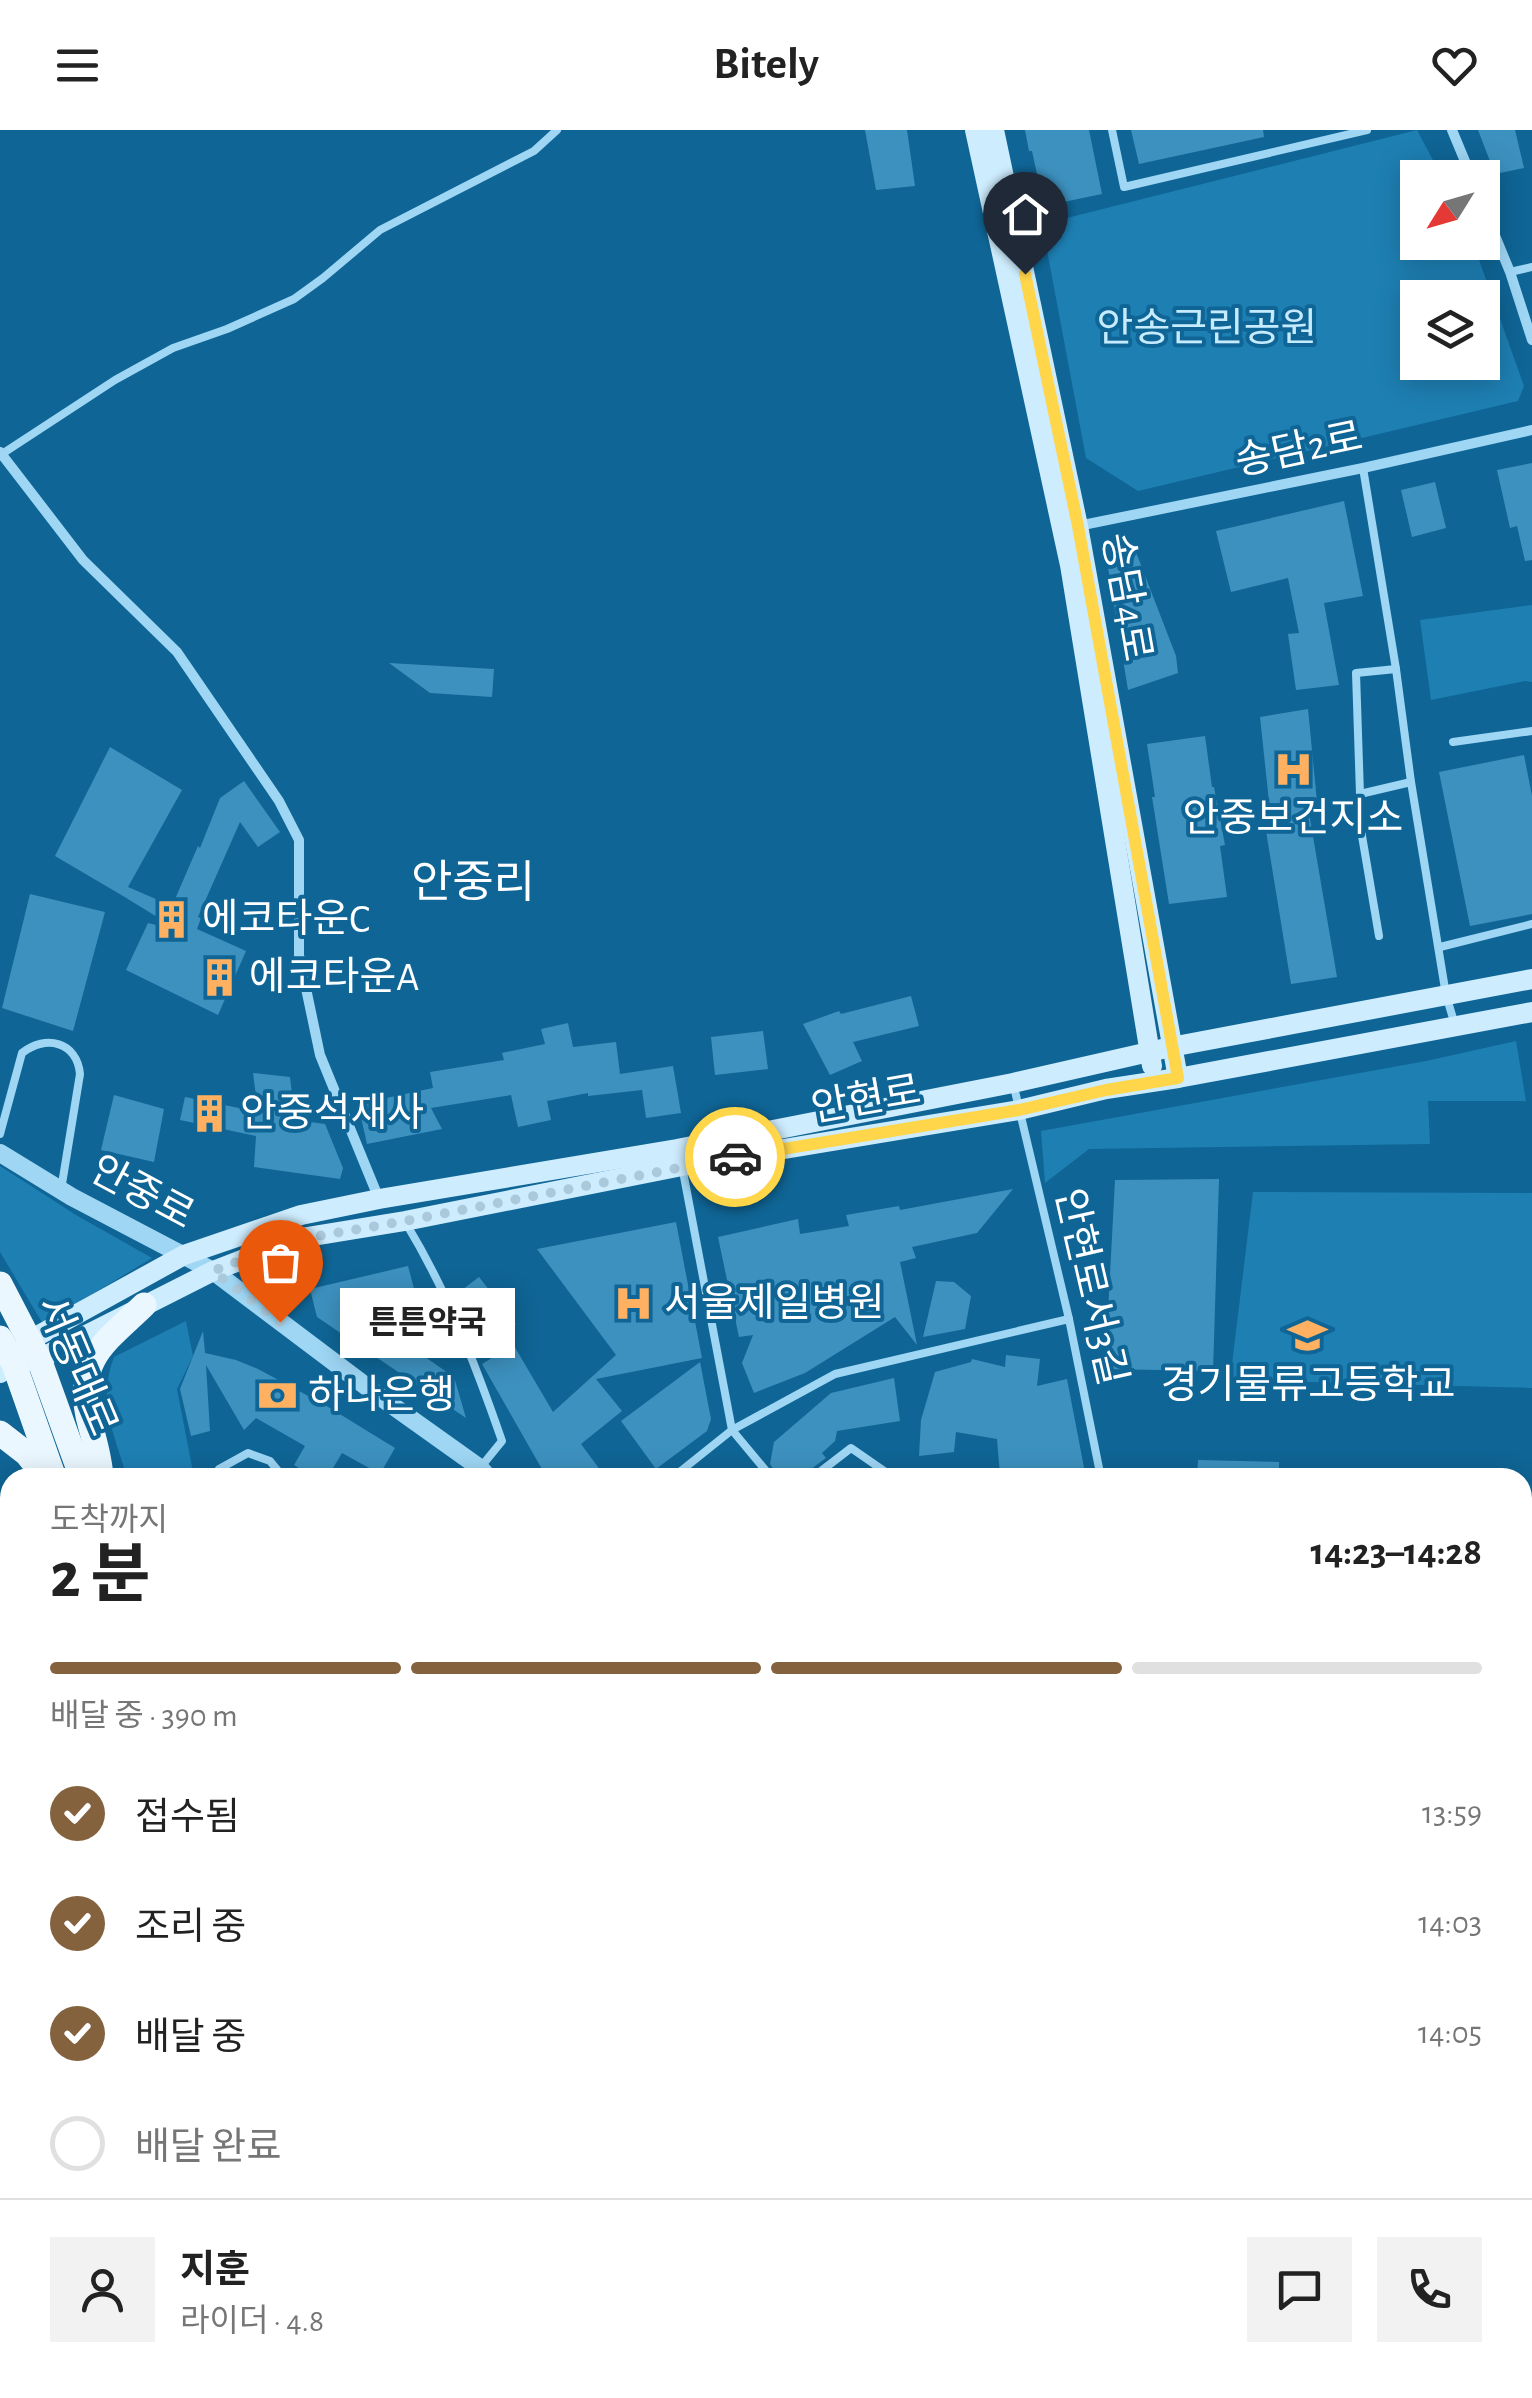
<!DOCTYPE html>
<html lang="ko">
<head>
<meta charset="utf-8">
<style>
  :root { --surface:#fff; --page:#f2f2f2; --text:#222; --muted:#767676; --line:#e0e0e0; --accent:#85623e }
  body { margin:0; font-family:"Alegreya Sans","Noto Sans KR",sans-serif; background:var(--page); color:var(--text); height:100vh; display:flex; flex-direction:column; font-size:38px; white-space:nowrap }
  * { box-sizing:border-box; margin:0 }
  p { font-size:32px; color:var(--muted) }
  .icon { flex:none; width:55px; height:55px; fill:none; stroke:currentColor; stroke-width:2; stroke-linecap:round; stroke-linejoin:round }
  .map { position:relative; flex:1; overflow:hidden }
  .sheet { position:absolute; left:0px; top:1338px; width:1532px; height:932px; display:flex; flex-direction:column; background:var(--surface); border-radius:30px 30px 0 0; box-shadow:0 5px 25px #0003 }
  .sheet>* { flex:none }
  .needle { width:65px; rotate:233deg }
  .fabs { position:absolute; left:1400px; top:30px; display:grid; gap:20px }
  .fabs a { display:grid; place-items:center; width:100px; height:100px; border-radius:0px; background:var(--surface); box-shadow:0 5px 25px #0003; font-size:50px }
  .pin { position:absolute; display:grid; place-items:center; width:85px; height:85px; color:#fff; margin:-102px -42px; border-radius:50% 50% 50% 0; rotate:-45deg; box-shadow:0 0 10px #0007 }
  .pin .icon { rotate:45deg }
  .courier { position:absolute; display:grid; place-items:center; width:100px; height:100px; margin:-50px; border:8px solid #ffd54a; border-radius:50%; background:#fff; color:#222; box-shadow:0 2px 12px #0007 }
  .bubble { position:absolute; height:70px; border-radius:0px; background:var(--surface); box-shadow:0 5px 25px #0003; font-size:32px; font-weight:700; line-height:70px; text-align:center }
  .headline em { font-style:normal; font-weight:700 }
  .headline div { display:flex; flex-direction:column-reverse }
  .headline { display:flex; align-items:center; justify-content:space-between; height:170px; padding:0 50px }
  h1 { font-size:65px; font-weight:700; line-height:75px }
  .bar { display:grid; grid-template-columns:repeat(4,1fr); gap:15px 10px; align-content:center; height:120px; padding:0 50px }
  .bar i { height:12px; border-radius:8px; background:var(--line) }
  .bar .current { background:var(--accent) }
  .bar p { grid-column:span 4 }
  .line { display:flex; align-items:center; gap:25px; padding:0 50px; border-top:2px solid var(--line) }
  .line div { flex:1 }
  .round { display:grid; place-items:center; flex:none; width:105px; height:105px; border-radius:0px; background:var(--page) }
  ol { padding:0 50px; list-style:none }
  li { display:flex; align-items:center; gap:30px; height:110px }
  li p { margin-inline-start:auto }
  li .icon { padding:10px; border-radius:50%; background:var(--accent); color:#fff; stroke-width:4 }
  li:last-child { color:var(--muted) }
  li i { width:55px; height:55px; border:5px solid var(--line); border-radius:50% }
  header { display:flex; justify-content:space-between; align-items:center; height:130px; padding:0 50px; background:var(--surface); font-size:45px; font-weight:700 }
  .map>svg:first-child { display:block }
  .green { fill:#1e7fb3; fill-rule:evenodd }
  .building { fill:#3d91bf }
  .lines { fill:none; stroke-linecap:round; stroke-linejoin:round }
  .service { stroke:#9ed6f4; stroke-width:8 }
  .minor { stroke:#9ed6f4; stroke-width:10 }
  .tertiary { stroke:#9ed6f4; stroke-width:18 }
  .secondary { stroke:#cdecfd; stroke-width:20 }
  .primary { stroke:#ebf7ff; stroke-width:25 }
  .done { stroke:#abc9da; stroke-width:10; stroke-dasharray:0 18 }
  .route { stroke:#ffd54a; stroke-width:12 }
  .labels { text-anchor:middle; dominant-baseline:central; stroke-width:8; stroke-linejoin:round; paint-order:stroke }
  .park-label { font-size:40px; fill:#c6ebfe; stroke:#0f6595 }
  .street-label { font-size:40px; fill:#fff; stroke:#0f6595 }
  .poi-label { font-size:40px; fill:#fff; stroke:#0f6595; text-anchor:start }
  .quarter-label { font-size:45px; fill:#fff; stroke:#0f6595 }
</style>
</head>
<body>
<header><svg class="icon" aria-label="menu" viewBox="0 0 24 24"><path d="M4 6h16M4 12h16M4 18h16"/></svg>Bitely<svg class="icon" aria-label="heart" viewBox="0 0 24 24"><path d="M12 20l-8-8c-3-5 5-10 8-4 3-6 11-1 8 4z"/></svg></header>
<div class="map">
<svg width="1532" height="2268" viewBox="0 0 1532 2268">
  <rect width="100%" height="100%" fill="#0f6595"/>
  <g class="green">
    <path d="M 1417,0 L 1442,47 L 1418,48 L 1418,112 L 1473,113 L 1524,256 L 1518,271 L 1138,361 L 1086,328 L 1043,99 L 1051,92 ZM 1418,168 L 1482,168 L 1482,232 L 1418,232 Z"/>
    <polygon points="1532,475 1532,552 1525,551 1431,570 1420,490"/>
    <polygon points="1516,911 1526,971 1428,971 1430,1014 1089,1019 1045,1053 1041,1001 1426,931"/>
    <polygon points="0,1036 76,1085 152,1128 43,1194 0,1122"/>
    <polygon points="1253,1062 1532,1063 1532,1258 1230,1250"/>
    <path d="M 186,1191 L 193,1226 L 177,1259 L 194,1347 L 127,1347 C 114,1303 97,1272 114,1227 Z"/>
  </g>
  <g class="building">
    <polygon points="865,0 907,0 915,56 876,60"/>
    <polygon points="1025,0 1089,0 1102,64 1044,76 1032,21 1029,21"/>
    <polygon points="1131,0 1263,0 1264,7 1139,34"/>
    <polygon points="1478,0 1515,0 1524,38 1495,44"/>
    <polygon points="1532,333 1532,430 1525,431 1517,396 1510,398 1497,340"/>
    <polygon points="1435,352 1446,398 1412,407 1401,360"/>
    <polygon points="1344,371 1363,466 1324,473 1339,555 1296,560 1288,504 1299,503 1288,448 1231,462 1216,401"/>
    <polygon points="1134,417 1176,526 1178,543 1128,560 1106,425"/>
    <polygon points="389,533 494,539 492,567 430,563"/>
    <polygon points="1308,579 1318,682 1309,683 1337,847 1291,854 1266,701 1272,700 1260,587"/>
    <polygon points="1205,606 1212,657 1214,657 1225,715 1220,716 1227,767 1169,774 1152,667 1155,667 1147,614"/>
    <polygon points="110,617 182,660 128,757 172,776 198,716 200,718 220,668 244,651 280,702 258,717 240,692 198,787 201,788 197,799 246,821 218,885 126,840 148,793 180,801 123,766 126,760 123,766 55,726"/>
    <polygon points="1524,625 1532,666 1532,784 1470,796 1439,642"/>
    <polygon points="30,764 105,782 73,901 2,878"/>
    <polygon points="911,866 919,896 853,912 862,931 830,945 803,894 839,881 841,884"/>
    <polygon points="568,893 573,917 616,912 620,944 673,936 681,983 646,988 642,960 588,966 588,963 547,971 551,990 518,997 511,965 431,978 442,999 367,1014 358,974 433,958 430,942 504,930 502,923 545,914 541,899"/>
    <polygon points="763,901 768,939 715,945 711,907"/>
    <polygon points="253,943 290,947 295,990 325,994 343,1038 340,1049 254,1037 256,1006 180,990 185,967 258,982"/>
    <polygon points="114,965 164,979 154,1032 101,1020"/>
    <polygon points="1219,1049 1213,1241 1105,1239 1115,1050"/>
    <polygon points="1013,1059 977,1103 912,1117 916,1128 900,1132 917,1215 895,1187 805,1243 754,1263 742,1233 753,1205 739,1207 718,1107 798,1089 800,1104 849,1096 846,1085 899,1076 900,1080"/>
    <polygon points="676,1092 702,1228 596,1249 622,1281 581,1314 606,1348 547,1348 482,1234 500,1223 454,1166 479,1147 516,1194 506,1202 553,1282 616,1225 537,1119"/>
    <polygon points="408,1136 416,1166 357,1180 454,1247 466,1288 317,1187 310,1159"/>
    <polygon points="936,1151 954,1152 971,1166 965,1199 923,1207"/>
    <polygon points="203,1201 205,1223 236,1230 258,1239 325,1275 395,1318 380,1344 342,1323 327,1348 315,1348 294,1335 305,1316 256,1288 244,1300 206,1235 210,1301 191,1306 180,1259"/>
    <polygon points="1006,1225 1040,1229 1037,1256 1067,1249 1086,1348 1008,1348 1000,1345 997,1309 956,1302 954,1322 919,1326 921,1290 935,1242 971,1232 972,1229 1005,1237"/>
    <polygon points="700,1232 711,1289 707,1301 656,1339 621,1291"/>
    <polygon points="894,1248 900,1291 837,1301 835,1311 822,1323 826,1328 807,1342 805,1348 779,1348 770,1334 774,1312 831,1263"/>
    <polygon points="1198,1330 1279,1332 1279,1348 1197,1348"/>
  </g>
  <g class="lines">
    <g class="service">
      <polyline points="1112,0 1124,57 1367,0"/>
      <polyline points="1510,142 1532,137"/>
      <polyline points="2,324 115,250 173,218 227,199 294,169 323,148 380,100 534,21 557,0"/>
      <polyline points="1363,338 1396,539"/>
      <polyline points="1453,612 1532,601"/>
      <polyline points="1360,664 1356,543 1396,539 1411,652"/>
      <polyline points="1379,806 1360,694 1360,664 1411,652 1446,865 1455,895"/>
      <polyline points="1440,817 1532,794"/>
      <polyline points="1014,957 1069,1189 1101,1348"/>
      <path d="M 0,1004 L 22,923 C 46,904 77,912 80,944 L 61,1060"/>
      <polyline points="682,1036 732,1300 772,1348"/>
      <path d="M 407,1095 C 448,1163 476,1236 502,1311 L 480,1338"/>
      <polyline points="213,1348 219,1339 248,1323 270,1331 284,1348"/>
      <polyline points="672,1348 732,1300 835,1244 1069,1189"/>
      <polyline points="812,1348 851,1318 890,1345"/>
      <polyline points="0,1524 10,1517"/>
      <polyline points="1522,1989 1532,1997"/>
      <polyline points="0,2151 10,2151"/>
      <polyline points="1522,2254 1532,2266"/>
      <polyline points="206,2260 210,2268"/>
      <polyline points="790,2260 792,2268"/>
      <polyline points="1092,2260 1098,2268"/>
      <polyline points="435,2267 446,2260"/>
      <polyline points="1501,2268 1503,2260"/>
    </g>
    <g class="minor">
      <polyline points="1452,0 1472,48"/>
      <polyline points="1482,74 1510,142 1532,210"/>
      <polyline points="0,322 83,430 177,522 279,671 299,710 299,825 320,925 379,1069"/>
      <polyline points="1078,396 1363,338 1532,300"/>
      <polyline points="1522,1637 1532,1634"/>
      <polyline points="1522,2166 1532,2167"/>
      <polyline points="0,2216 10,2252"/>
      <polyline points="12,2260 14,2268"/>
      <polyline points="1200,2268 1209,2260"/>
    </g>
    <g class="tertiary">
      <polyline points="0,1023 72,1067 213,1141 379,1266 480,1338 489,1348"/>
      <polyline points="1231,2260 1238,2268"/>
    </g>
    <g class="secondary">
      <polyline points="975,0 1070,435 1152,936"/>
      <polyline points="994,0 1078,396 1178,948"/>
      <polyline points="23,1220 30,1210 184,1125 301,1085 379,1069 677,1019 1013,953 1171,917 1532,849"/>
      <polyline points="0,1243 14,1234 39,1229 213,1141 288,1112 307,1107 405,1091 682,1036 1019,980 1106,959 1178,948 1532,882"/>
    </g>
    <g class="primary">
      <polyline points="0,1154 39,1229 82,1348"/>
      <polyline points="0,1208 14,1234 54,1348"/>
      <polyline points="0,1303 27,1324 46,1348"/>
      <path d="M 101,1348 C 100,1326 93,1307 88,1286 C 76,1228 107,1211 144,1175"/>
      <polyline points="288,2260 290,2268"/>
      <polyline points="319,2260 321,2268"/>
    </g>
  </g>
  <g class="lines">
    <polyline class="done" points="280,1192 213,1141 288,1112 307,1108 405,1091 735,1027"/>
    <polyline class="route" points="735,1027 1019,980 1106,960 1178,948 1078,396 1025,144"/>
  </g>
  <defs>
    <symbol id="hospital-bare" viewBox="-9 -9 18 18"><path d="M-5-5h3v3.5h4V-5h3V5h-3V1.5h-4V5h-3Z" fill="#ffb161" stroke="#0f6595" stroke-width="2.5" paint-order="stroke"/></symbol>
    <symbol id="building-bare" viewBox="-9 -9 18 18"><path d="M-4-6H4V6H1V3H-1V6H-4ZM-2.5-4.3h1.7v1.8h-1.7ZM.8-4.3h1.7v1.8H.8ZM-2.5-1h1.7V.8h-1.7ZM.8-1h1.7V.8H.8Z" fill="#ffb161" stroke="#0f6595" stroke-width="2.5" paint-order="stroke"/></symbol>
    <symbol id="school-bare" viewBox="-9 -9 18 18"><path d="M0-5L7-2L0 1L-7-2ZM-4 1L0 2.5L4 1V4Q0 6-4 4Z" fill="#ffb161" stroke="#0f6595" stroke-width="2.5" paint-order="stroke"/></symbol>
    <symbol id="bank-bare" viewBox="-9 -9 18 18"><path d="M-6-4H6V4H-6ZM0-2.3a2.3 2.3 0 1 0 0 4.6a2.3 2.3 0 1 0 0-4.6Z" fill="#ffb161" stroke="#0f6595" stroke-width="2.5" paint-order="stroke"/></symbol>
  </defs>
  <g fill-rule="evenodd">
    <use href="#hospital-bare" x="1266" y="612" width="55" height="55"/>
    <use href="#building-bare" x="144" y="762" width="55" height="55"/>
    <use href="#building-bare" x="192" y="820" width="55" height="55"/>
    <use href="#building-bare" x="182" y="956" width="55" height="55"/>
    <use href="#hospital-bare" x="606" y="1146" width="55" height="55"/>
    <use href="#school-bare" x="1280" y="1178" width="55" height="55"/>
    <use href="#bank-bare" x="250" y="1238" width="55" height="55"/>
  </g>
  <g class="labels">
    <g class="park-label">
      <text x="1207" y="199">안송근린공원</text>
    </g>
    <g class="street-label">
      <text transform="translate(1299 320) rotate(-12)">송담2로</text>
      <text transform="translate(1126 467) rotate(80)">송담4로</text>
      <text transform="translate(866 970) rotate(-10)">안현로</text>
      <text transform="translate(142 1063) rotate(28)">안중로</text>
      <text transform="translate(1090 1157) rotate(77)">안현로서3길</text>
      <text transform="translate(76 1236) rotate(67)">서동대로</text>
    </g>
    <g class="poi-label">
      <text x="1293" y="689" text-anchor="middle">안중보건지소</text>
      <text x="202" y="790">에코타운C</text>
      <text x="249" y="848">에코타운A</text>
      <text x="240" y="984">안중석재사</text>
      <text x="664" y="1174">서울제일병원</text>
      <text x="1308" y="1256" text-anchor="middle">경기물류고등학교</text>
      <text x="308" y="1266">하나은행</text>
    </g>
    <g class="quarter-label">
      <text x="473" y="753">안중리</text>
    </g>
  </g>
</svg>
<div class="fabs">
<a><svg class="needle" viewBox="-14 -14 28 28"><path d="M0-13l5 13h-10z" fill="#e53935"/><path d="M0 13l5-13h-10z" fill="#767676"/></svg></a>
<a><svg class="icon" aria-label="layers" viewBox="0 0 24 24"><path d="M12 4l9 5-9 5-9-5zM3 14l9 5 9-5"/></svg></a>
</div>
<div class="pin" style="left:280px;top:1192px;background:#ea580c"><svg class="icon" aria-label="bag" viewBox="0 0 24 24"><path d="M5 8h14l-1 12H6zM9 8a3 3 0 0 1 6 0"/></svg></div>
<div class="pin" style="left:1025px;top:144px;background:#1f2937"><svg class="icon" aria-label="home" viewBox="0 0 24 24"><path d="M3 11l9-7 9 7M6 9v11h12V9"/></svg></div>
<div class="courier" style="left:735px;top:1027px"><svg class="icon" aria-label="car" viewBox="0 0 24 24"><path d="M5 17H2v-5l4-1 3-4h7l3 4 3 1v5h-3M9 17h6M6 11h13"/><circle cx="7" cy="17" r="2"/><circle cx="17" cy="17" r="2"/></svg></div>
<div class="bubble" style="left:340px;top:1158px;width:175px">튼튼약국</div>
<section class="sheet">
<div class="headline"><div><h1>2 분</h1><p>도착까지</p></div><em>14:23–14:28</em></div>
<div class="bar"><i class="current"></i><i class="current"></i><i class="current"></i><i></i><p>배달 중 · 390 m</p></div>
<ol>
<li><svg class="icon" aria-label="check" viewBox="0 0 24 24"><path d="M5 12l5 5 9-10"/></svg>접수됨<p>13:59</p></li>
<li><svg class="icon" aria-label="check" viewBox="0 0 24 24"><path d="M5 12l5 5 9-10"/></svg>조리 중<p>14:03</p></li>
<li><svg class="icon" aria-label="check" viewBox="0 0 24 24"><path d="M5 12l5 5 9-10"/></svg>배달 중<p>14:05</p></li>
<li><i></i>배달 완료</li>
</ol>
<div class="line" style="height:180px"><a class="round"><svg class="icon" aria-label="person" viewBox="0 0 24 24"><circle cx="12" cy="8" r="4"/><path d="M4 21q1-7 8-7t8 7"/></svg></a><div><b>지훈</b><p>라이더 · 4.8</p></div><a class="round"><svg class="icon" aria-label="chat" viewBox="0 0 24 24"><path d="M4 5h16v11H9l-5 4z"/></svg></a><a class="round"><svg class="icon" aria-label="phone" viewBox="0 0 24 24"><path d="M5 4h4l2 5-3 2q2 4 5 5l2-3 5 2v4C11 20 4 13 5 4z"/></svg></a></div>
</section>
</div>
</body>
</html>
